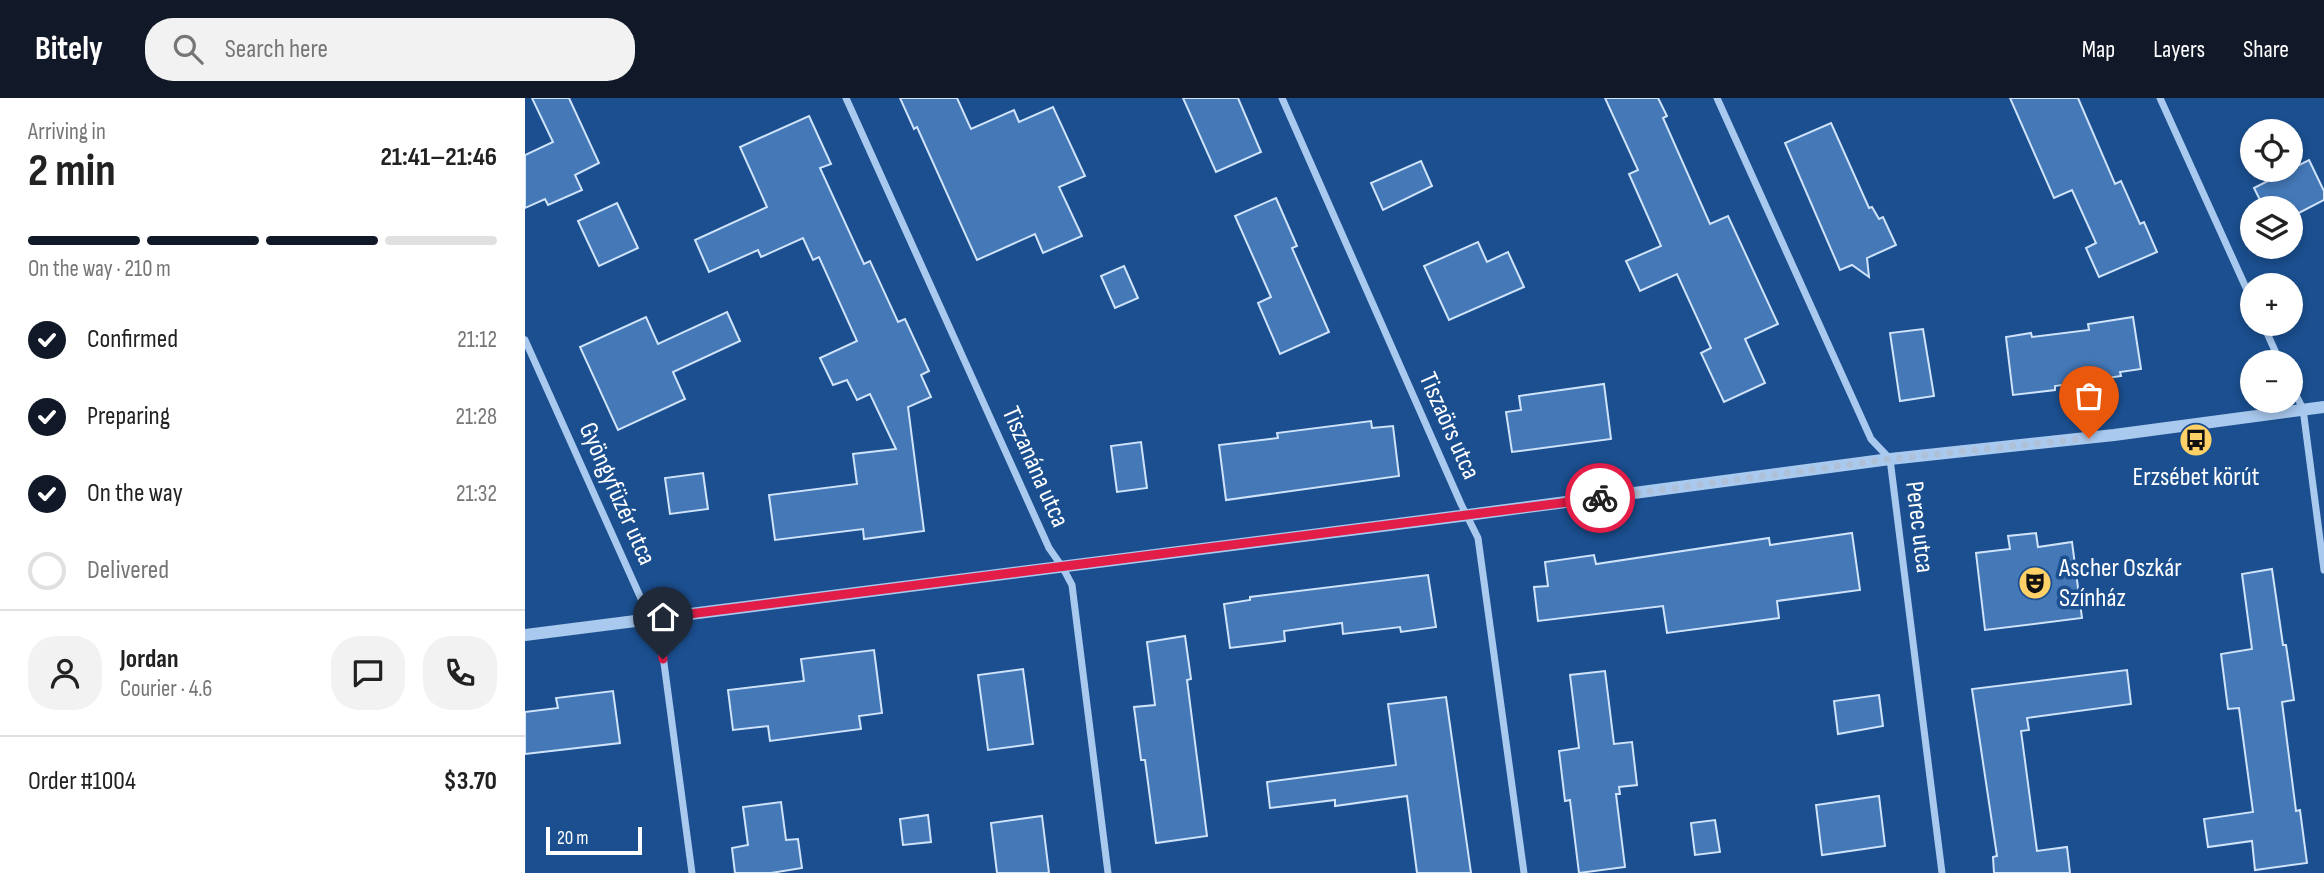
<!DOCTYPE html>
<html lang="en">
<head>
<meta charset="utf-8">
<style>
  :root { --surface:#fff; --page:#f2f2f2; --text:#222; --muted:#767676; --line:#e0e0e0; --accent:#111827 }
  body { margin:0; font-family:"Sofia Sans Condensed",sans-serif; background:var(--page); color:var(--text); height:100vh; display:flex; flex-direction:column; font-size:26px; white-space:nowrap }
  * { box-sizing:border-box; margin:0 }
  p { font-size:23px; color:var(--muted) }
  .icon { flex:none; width:38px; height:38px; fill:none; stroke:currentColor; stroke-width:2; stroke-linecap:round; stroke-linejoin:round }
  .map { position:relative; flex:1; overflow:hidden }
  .panel { display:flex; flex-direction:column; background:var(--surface); width:525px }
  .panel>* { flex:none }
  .buttons { position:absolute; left:1715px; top:21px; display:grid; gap:14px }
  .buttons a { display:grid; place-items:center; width:63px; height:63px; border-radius:50%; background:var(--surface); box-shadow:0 4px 10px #0003; font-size:35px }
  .scale { position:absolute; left:21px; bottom:18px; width:96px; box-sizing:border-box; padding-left:7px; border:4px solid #fff; border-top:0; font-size:19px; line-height:24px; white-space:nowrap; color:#fff; -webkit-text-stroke:5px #1b4f8f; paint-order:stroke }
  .pin { position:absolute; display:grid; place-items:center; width:60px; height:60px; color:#fff; margin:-72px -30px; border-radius:50% 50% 50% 0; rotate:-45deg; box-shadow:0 0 7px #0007 }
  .pin .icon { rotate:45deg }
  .courier { position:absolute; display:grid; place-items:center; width:70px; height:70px; margin:-35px; border:5px solid #e11d48; border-radius:50%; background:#fff; color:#222; box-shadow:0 2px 9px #0007 }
  .head em { font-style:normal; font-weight:700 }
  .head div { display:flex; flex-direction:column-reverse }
  .head { display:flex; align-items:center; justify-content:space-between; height:119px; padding:0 28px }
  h1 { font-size:46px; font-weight:700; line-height:52px }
  .bar { display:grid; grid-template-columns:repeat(4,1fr); gap:10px 7px; align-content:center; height:84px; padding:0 28px }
  .bar i { height:9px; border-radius:5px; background:var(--line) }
  .bar .current { background:var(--accent) }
  .bar p { grid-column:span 4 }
  .line { display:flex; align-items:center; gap:18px; padding:0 28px; border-top:2px solid var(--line) }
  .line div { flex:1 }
  .round { display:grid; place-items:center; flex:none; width:74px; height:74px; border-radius:28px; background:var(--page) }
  ol { padding:0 28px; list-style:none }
  li { display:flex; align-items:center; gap:21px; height:77px }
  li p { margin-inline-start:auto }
  li .icon { padding:7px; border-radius:50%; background:var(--accent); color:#fff; stroke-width:4 }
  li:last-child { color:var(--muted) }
  li i { width:38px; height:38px; border:4px solid var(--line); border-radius:50% }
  header { display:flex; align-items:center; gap:42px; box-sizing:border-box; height:98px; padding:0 35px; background:var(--accent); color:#fff }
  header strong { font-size:33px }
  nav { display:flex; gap:38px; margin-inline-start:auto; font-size:24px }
  .search { width:490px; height:63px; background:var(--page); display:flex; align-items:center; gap:18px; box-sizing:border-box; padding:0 24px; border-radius:28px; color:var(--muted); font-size:26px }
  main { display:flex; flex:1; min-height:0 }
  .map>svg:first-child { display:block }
  .building { fill:#4478b7; stroke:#cfe3fa; stroke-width:2 }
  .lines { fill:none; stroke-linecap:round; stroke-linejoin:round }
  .minor { stroke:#a9c9ee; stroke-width:7 }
  .tertiary { stroke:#a9c9ee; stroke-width:12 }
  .done { stroke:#afc1d8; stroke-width:7; stroke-dasharray:0 12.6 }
  .route { stroke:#e11d48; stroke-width:9 }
  .labels { text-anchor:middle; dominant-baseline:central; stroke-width:7; stroke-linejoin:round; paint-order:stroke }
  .street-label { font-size:26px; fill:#fff; stroke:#1b4f8f }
  .poi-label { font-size:26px; fill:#fff; stroke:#1b4f8f }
</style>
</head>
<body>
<header>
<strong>Bitely</strong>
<div class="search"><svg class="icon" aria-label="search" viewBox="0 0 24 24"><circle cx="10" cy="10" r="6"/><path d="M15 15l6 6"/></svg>Search here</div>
<nav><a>Map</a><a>Layers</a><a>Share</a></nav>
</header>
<main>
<section class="panel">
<div class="head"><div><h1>2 min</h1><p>Arriving in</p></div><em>21:41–21:46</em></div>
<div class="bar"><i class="current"></i><i class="current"></i><i class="current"></i><i></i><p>On the way · 210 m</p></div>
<ol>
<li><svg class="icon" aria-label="check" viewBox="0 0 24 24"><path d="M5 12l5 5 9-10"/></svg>Confirmed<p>21:12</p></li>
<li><svg class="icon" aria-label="check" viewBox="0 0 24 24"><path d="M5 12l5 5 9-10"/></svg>Preparing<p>21:28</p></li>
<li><svg class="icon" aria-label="check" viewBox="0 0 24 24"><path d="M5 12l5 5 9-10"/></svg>On the way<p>21:32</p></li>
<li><i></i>Delivered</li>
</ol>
<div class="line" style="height:126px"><a class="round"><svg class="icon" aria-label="person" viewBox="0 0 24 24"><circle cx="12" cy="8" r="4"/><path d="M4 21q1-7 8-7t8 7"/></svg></a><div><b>Jordan</b><p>Courier · 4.6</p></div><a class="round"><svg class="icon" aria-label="chat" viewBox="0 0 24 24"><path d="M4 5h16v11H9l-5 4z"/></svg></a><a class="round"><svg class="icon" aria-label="phone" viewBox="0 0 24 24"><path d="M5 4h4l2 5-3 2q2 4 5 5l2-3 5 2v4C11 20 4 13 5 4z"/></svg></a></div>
<div class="line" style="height:91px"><div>Order #1004</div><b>$3.70</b></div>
</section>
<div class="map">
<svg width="1799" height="775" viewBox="0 0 1799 775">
  <rect width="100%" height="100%" fill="#1b4f8f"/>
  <g class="building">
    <polygon points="7,0 44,0 74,65 50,77 57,92 23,107 20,101 0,110 0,57 28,44"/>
    <polygon points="375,0 432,0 446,31 489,12 494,24 528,9 560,78 534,89 557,138 518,155 510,136 452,162 392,29 389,31"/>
    <polygon points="658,0 713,0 736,54 691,74"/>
    <polygon points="1080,0 1133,0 1142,18 1138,20 1185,126 1203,118 1253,226 1220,241 1240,285 1199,304 1176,255 1186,250 1152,176 1115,193 1101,163 1136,148 1104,76 1113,72"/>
    <polygon points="1485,0 1553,0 1590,86 1596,83 1615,126 1619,124 1632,154 1574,179 1561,150 1571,145 1547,92 1529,100"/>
    <polygon points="284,18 306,66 295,70 339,166 345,163 373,224 380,221 404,273 396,277 406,299 383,309 399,433 339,441 338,431 250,442 244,397 332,386 328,356 371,351 345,296 332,302 322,282 308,287 295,260 332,243 294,159 288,162 278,140 236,159 233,152 184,174 170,142 242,109 215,49"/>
    <polygon points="1306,25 1344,110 1347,109 1354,121 1358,119 1371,147 1342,160 1344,179 1327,167 1315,172 1260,45"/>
    <polygon points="1784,62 1799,93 1799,102 1766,119 1766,110 1739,110 1729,90"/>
    <polygon points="896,63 907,88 858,112 846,85"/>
    <polygon points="751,100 772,148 767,150 804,234 755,256 733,205 746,199 710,118"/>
    <polygon points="92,105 113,150 74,168 53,123"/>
    <polygon points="953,144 962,164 983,154 999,189 924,222 899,168"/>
    <polygon points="599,168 613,200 590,210 576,178"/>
    <polygon points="202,214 215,243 148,274 160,301 93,332 55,249 121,219 133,246"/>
    <polygon points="1608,219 1616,271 1595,274 1596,278 1530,288 1530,292 1488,297 1481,239 1506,235 1507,239 1564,232 1563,226"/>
    <polygon points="1398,231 1409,298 1375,303 1365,235"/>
    <polygon points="1079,286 1086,341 987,354 981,314 996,312 994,298"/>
    <polygon points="846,323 847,330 868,328 874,378 701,402 694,347 753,340 752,335"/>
    <polygon points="616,344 622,390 592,394 586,348"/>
    <polygon points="178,375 183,411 145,416 140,380"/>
    <polygon points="1327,435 1335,492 1252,503 1254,520 1142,535 1138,508 1013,523 1009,489 1023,488 1020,464 1069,457 1071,466 1244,440 1245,447"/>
    <polygon points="1511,435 1513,449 1547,444 1557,520 1460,532 1451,455 1485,451 1483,438"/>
    <polygon points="1747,471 1758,547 1761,547 1769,602 1757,604 1771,713 1775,712 1782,765 1730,772 1727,743 1683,749 1679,721 1728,714 1714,610 1703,611 1696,556 1727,551 1717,476"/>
    <polygon points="903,477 911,529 876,534 875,529 818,536 817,525 759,533 760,543 705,550 699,506 725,502 725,499"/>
    <polygon points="660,538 666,581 662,582 682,738 631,745 620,662 616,662 609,609 630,607 622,544"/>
    <polygon points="349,552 357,615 334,618 336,631 245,643 243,628 208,632 203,592 279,583 276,561"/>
    <polygon points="498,571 508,646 463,652 453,577"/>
    <polygon points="1602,572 1606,606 1502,620 1504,632 1496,633 1512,753 1542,749 1545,775 1469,775 1468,759 1472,758 1447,591"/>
    <polygon points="1080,573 1089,646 1107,644 1112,687 1094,689 1095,696 1091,696 1100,769 1054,775 1045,702 1040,703 1034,653 1054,650 1045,577"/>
    <polygon points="88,593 95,645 0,656 0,614 33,610 31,600"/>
    <polygon points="1354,597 1358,628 1313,636 1309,603"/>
    <polygon points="921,599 946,775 892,775 882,698 810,708 810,702 745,710 742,684 871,667 863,606"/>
    <polygon points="1354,698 1360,748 1297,757 1291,707"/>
    <polygon points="256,704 261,742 273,741 277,770 246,775 210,775 207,750 223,747 218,709"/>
    <polygon points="403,717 406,744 378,747 375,721"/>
    <polygon points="517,718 524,775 472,775 466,725"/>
    <polygon points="1190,722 1195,754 1170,757 1166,725"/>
  </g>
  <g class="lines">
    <g class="minor">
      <polyline points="321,0 524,450 538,470 547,487 583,775"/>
      <polyline points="757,0 936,406 953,440 999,775"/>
      <polyline points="1192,0 1346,341 1365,361 1417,775"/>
      <polyline points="1635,0 1727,203"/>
      <polyline points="1738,226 1755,264"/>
      <polyline points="0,242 118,505 133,520 167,775"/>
      <polyline points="1766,287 1778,311 1799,472"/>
    </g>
    <polyline class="tertiary" points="0,537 943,417 1365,361 1589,337 1799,309"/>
  </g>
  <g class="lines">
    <polyline class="done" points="1075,400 1365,361 1564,340"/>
    <polyline class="route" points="138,561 133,520 1075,400"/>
  </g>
  <defs>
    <symbol id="bus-disc" viewBox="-11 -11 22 22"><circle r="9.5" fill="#ffd166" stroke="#1b4f8f"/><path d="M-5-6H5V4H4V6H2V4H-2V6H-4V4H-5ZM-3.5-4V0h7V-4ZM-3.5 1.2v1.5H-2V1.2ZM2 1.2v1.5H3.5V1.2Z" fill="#111"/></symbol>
    <symbol id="theatre-disc" viewBox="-11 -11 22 22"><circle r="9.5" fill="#ffd166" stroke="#1b4f8f"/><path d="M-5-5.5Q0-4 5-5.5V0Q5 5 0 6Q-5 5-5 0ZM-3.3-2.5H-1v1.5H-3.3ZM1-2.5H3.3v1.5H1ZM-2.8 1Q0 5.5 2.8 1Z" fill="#111"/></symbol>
  </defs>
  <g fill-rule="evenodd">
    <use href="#bus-disc" x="1652" y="323" width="38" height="38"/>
    <use href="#theatre-disc" x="1491" y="466" width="38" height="38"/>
  </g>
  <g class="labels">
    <g class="street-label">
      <text transform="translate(924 328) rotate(66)">Tiszaörs utca</text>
      <text transform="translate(510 369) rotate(66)">Tiszanána utca</text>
      <text transform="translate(92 396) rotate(66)">Gyöngyfüzér utca</text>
      <text transform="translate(1394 429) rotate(83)">Perec utca</text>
    </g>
    <g class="poi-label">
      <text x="1671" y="379">Erzsébet körút</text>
      <text x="1534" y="470" text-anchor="start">Ascher Oszkár<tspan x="1534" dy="30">Színház</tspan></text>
    </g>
  </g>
</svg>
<div class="buttons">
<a><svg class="icon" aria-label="locate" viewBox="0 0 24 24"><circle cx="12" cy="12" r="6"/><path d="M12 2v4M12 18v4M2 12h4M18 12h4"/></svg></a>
<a><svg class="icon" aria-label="layers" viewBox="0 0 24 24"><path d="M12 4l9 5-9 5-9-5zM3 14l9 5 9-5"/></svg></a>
<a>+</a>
<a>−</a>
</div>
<div class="scale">20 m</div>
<div class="pin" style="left:1564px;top:340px;background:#ea580c"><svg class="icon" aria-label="bag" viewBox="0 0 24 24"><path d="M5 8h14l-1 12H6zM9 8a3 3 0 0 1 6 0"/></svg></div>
<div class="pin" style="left:138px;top:561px;background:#1f2937"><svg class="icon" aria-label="home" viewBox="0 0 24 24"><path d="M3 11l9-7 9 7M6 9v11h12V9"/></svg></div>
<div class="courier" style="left:1075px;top:400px"><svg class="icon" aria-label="bike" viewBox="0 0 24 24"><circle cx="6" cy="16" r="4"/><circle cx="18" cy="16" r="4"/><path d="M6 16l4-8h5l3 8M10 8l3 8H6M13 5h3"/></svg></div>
</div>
</main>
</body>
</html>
